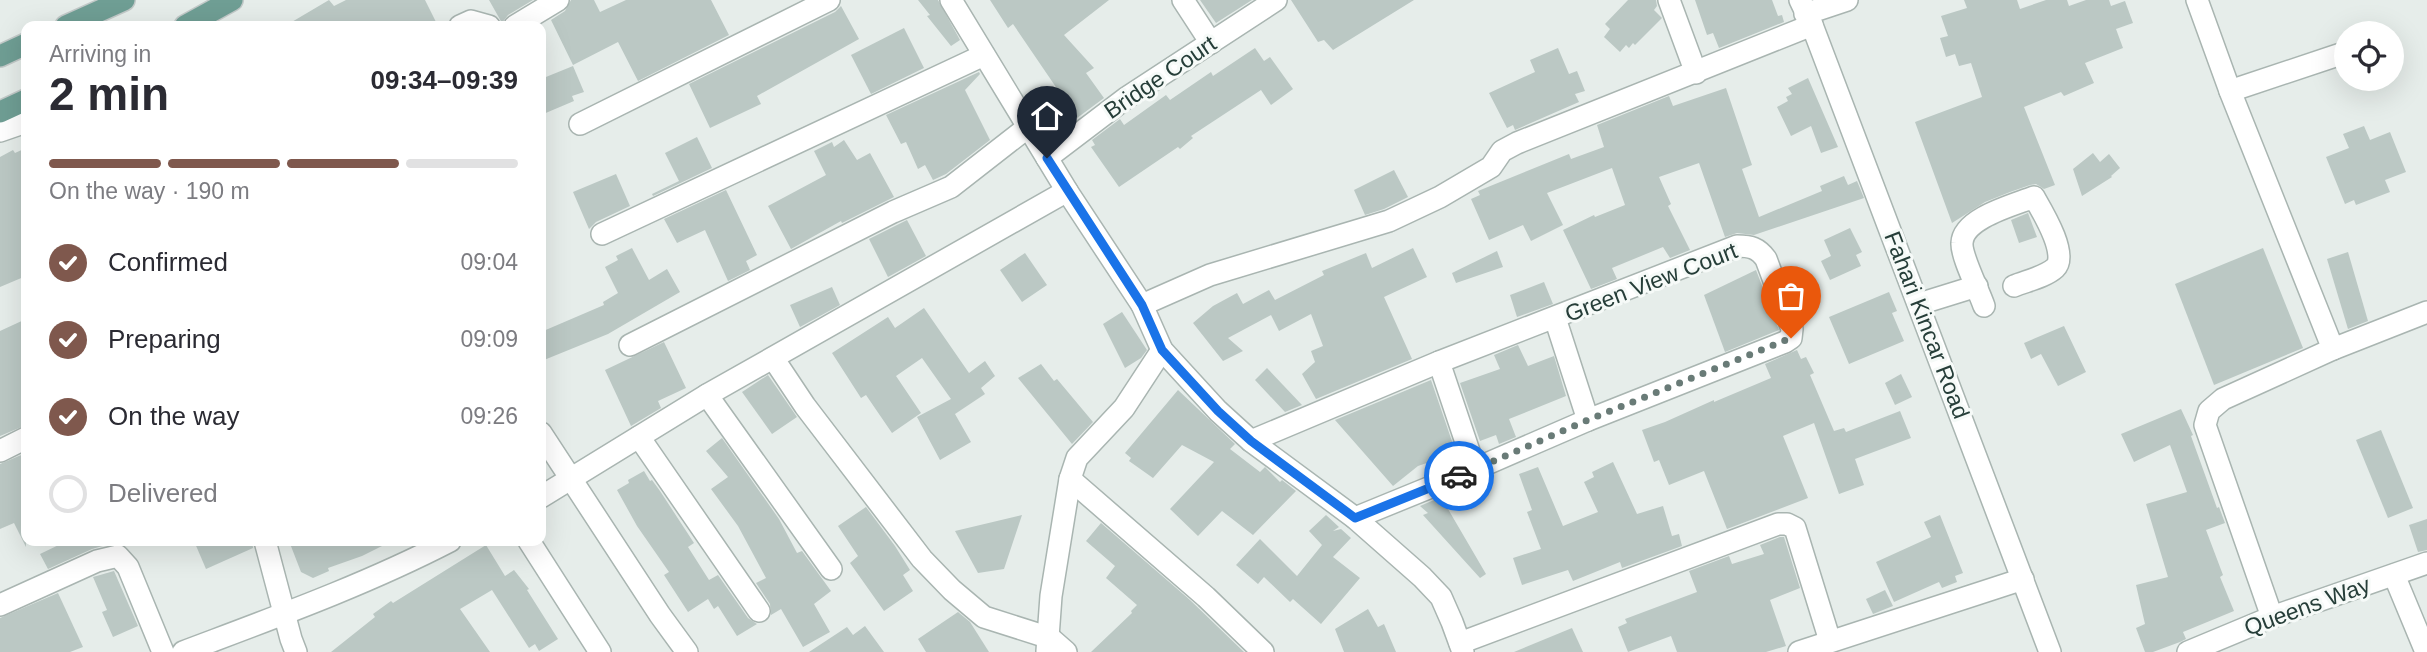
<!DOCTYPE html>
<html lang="en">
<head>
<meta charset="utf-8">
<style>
  :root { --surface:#fff; --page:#f7f7f7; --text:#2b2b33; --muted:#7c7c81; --line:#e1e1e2; --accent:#7f584d }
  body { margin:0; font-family:Arial,sans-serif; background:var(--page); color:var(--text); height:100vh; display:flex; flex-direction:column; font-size:26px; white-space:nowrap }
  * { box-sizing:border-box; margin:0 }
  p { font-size:23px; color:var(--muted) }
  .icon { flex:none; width:38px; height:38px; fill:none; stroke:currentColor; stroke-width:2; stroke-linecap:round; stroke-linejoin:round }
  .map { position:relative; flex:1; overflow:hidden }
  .panel { position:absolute; left:21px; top:21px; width:525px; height:525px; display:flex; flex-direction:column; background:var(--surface); border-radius:14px; box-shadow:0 7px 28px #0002 }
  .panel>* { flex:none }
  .tools { position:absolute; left:2334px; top:21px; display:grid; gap:14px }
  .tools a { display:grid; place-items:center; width:70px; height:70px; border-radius:50%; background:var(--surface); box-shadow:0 7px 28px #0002; font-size:35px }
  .pin { position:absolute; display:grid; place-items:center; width:60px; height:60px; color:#fff; margin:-72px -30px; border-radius:50% 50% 50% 0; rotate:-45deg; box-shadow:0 0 7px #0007 }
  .pin .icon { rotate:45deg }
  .courier { position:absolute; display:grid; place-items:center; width:70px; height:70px; margin:-35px; border:5px solid #1a73e8; border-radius:50%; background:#fff; color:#222; box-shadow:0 2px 9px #0007 }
  .head em { font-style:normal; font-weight:600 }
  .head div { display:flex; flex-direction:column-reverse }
  .head { display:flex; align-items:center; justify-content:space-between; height:119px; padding:0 28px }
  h1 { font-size:46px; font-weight:600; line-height:52px }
  .bar { display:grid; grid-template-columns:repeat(4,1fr); gap:10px 7px; align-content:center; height:84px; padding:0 28px }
  .bar i { height:9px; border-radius:5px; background:var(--line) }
  .bar .active { background:var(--accent) }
  .bar p { grid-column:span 4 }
  ol { padding:0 28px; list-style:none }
  li { display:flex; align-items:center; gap:21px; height:77px }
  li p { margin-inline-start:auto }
  li .icon { padding:7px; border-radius:50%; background:var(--accent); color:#fff; stroke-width:4 }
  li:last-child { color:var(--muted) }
  li i { width:38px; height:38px; border:4px solid var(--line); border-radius:50% }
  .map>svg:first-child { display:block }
  .building { fill:#bbc8c4 }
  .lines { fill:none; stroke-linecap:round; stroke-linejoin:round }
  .minor-casing { stroke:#a9b5b1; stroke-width:24 }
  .major-casing { stroke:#c2c9c8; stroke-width:24 }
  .minor { stroke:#fff; stroke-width:21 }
  .major { stroke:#6f9e94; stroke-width:21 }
  .done { stroke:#697b77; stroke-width:7; stroke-dasharray:0 12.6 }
  .route { stroke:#1a73e8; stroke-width:9 }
  .labels { text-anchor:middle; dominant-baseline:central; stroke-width:6; stroke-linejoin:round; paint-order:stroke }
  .street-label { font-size:23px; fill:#263e39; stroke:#f6faf8 }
</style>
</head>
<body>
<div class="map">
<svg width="2427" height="652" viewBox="0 0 2427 652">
  <rect width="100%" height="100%" fill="#e6edea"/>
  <g class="building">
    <polygon points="329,0 334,6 346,0 425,0 438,26 285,26"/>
    <polygon points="489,0 533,0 508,15 502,23"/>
    <polygon points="571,0 594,0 600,12 626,0 711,0 729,35 638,81 618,42 573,65 551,20 565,11"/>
    <polygon points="918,0 938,0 960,40 951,46 927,16 930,15"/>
    <polygon points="990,0 1109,0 1064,35 1094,68 1086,73 1104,98 1077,118 1013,24 1008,28"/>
    <polygon points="1200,0 1252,0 1216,23"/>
    <polygon points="1291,0 1414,0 1333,50 1324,40 1318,42"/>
    <polygon points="1628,0 1656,0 1657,6 1654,10 1662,18 1635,45 1633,43 1629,48 1626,45 1620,52 1604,37 1610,29 1605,24"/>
    <polygon points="1695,0 1772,0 1778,16 1782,15 1784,22 1719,48 1713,33 1707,35"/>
    <polygon points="1964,0 2017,0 2020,9 2046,0 2067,0 2069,6 2086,0 2109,0 2111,6 2125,1 2133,23 2116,29 2123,48 2085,63 2094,83 2064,96 2061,92 2024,107 2055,185 2044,189 2036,184 2030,185 2010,192 1985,202 1952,223 1915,122 1982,97 1971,63 1959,66 1955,54 1946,57 1940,38 1948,36 1941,16 1967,8"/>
    <polygon points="841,6 859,39 757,96 761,104 710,128 689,84 835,12"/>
    <polygon points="904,28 924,68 871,94 851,55"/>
    <polygon points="1255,48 1264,61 1270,57 1293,89 1271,105 1261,90 1191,136 1193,138 1180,149 1178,147 1119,187 1091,147 1095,145 1092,140 1120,119 1124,125 1166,95 1170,100 1211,72 1213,76"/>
    <polygon points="1558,48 1569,74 1577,71 1585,91 1575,94 1579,102 1515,130 1513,125 1507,128 1489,93 1535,72 1530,60"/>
    <polygon points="573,66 584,92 572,96 574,101 541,115 541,79"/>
    <polygon points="979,72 980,74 965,90 990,140 946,174 933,180 925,165 918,169 906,142 901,144 886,115"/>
    <polygon points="1808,78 1838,147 1821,153 1811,126 1791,136 1777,107 1788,101 1786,97 1792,94 1788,88"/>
    <polygon points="1726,88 1752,165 1742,169 1759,217 1822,191 1820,186 1844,176 1848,185 1857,181 1864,198 1754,235 1737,233 1725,237 1699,163 1659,177 1671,204 1668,206 1690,250 1670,258 1663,247 1612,268 1617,279 1591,289 1563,230 1594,215 1595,217 1625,205 1612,168 1547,193 1563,225 1531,241 1523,225 1489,240 1471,199 1480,195 1478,191 1569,154 1571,159 1604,147 1597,125 1669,96 1673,106"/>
    <polygon points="2364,126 2370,140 2390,132 2406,172 2385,180 2390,192 2356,205 2354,200 2345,204 2326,157 2349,148 2343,134"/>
    <polygon points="697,137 712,168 653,196 652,194 679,181 665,153"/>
    <polygon points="844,140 857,160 870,153 894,197 842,223 841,221 791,249 768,206 826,175 814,151 832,142 834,147"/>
    <polygon points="26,148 26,276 0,287 0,157 13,150 15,153"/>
    <polygon points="2093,153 2100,162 2109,154 2120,168 2111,176 2112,177 2082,196 2073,169"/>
    <polygon points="1394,170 1408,197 1384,209 1365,215 1354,190"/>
    <polygon points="616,174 630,206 596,222 589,229 573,192"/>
    <polygon points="726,190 757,255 746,261 750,270 728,281 705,230 677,243 664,219"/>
    <polygon points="2028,213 2037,237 2019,243 2011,220"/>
    <polygon points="907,220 926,256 888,277 869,239"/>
    <polygon points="1850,228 1862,252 1856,255 1861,266 1830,280 1821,261 1831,256 1824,240"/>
    <polygon points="632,248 649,280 667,269 680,292 608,334 544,360 541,349 541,332 604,305 603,302 618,293 605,267 618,260 616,256"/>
    <polygon points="1413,248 1427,277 1384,297 1412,359 1316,399 1302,374 1315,362 1311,351 1323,346 1311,314 1279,331 1271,315 1228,338 1243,351 1223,361 1193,323 1213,306 1237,293 1243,304 1269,290 1275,300 1324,275 1322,271 1366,253 1372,268"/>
    <polygon points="2263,248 2303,348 2214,385 2175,284"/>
    <polygon points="1497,251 1503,267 1456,283 1452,273"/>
    <polygon points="2348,252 2368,321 2348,329 2327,259"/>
    <polygon points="1025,253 1047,285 1022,302 1000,270"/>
    <polygon points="1756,270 1779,330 1725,352 1704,295"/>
    <polygon points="1544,282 1553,304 1517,317 1510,295"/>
    <polygon points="832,287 840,305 800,327 790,305"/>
    <polygon points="1889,292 1897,311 1892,313 1904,341 1849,364 1829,317"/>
    <polygon points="924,308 969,373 985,361 995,376 981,388 985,394 955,414 971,442 940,460 917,417 951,399 922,358 896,376 921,413 892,433 866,395 861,398 832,353 888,317 895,328"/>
    <polygon points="1122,312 1147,350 1141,358 1125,368 1103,324"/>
    <polygon points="26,319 26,425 0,436 0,331"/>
    <polygon points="2064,326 2086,372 2058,386 2041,354 2031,359 2024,343"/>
    <polygon points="664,342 686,388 658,401 661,408 631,426 605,370"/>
    <polygon points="1518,345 1528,366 1554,356 1566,396 1509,419 1516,437 1499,444 1496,435 1480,441 1460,383 1500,369 1494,355"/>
    <polygon points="1797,350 1801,359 1806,357 1814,373 1810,375 1834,431 1844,428 1846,432 1900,411 1911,438 1855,459 1864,485 1839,494 1814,423 1783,436 1808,498 1727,529 1704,471 1669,485 1659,460 1654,462 1642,430 1665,422 1714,400 1714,402 1771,378 1765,364"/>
    <polygon points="1041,364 1054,381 1057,379 1093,422 1072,444 1018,378"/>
    <polygon points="1267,368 1302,405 1285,412 1255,380"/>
    <polygon points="1901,374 1912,397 1895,405 1885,383"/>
    <polygon points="768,375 797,417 772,434 742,392"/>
    <polygon points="1431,380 1456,453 1418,466 1393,486 1335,420"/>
    <polygon points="1178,390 1235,444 1230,449 1260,472 1265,467 1280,482 1282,480 1296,491 1253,535 1222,511 1198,536 1170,509 1214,462 1182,445 1153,478 1129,461 1131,458 1125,453"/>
    <polygon points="2181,409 2193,435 2191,436 2217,508 2219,507 2225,523 2206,530 2223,575 2220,577 2234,611 2183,632 2186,639 2180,642 2153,652 2145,652 2136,628 2145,624 2136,585 2168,577 2146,504 2187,492 2170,445 2134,462 2121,434"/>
    <polygon points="2381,430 2413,508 2388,518 2356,440"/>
    <polygon points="722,438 779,519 797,553 802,551 831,591 814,604 830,632 803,647 781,609 771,615 770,604 756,583 766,578 738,526 711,489 728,477 706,451"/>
    <polygon points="26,453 26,547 14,523 0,529 0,464"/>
    <polygon points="1613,462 1637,514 1663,506 1672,536 1679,534 1682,546 1622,568 1620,562 1573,581 1568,570 1522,585 1513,558 1541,549 1527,512 1532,510 1519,474 1538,467 1563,526 1598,512 1584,482 1594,477 1592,472"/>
    <polygon points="644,471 650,481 652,480 660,491 694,543 688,547 709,580 718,575 748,618 757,624 737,636 718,606 714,609 708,599 688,612 664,575 669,572 637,526 617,490 629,483 628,480"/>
    <polygon points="1441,497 1486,574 1480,578 1423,515 1428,513 1420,506"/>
    <polygon points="866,507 895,546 910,570 903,575 913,591 884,611 850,563 858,556 838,526"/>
    <polygon points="1022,515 1004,569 978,573 955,531"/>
    <polygon points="1326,515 1339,527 1333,531 1341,529 1351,538 1333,557 1360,578 1321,624 1293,599 1290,602 1264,577 1258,584 1236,565 1260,539 1297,576 1322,545 1309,531"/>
    <polygon points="1940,515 1963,573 1955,576 1957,582 1942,588 1939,582 1894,602 1876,562 1931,537 1924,522"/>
    <polygon points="2427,519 2427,550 2418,552 2409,525"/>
    <polygon points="1101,523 1190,600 1244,652 1091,652 1132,613 1131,611 1137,605 1106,578 1115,566 1086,541"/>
    <polygon points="1780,537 1784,537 1800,588 1770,600 1786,646 1766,652 1677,652 1671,636 1628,652 1618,627 1627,623 1625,619 1697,592 1689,571 1729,556 1732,564 1764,554 1760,545"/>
    <polygon points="67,541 104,541 106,545 92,549 48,569 40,554"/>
    <polygon points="194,541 252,541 253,548 206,569"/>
    <polygon points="289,541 392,541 362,556 328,568 329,571 313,578 301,572"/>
    <polygon points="486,545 505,576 514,570 529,589 527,590 558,639 539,651 535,644 529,648 492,590 460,609 490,652 331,652 375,617 373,614 391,601 393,603"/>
    <polygon points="114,571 138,626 113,637 102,612 107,610 93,577"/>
    <polygon points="1885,590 1893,606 1873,614 1866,599"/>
    <polygon points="58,593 83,647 70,652 0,652 0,618"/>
    <polygon points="1368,609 1378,627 1384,624 1396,652 1344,652 1335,629"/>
    <polygon points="958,612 970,622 989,652 926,652 918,639"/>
    <polygon points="865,626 884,652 809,652 847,627 853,635"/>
    <polygon points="1572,628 1583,652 1514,652"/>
  </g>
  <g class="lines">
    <defs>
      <g id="minor">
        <polyline points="951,0 1067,191 1142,305 1162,350 1218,411 1251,441 1355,518 1422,577 1441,597 1452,622 1463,652"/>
        <polyline points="1183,0 1211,43"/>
        <polyline points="1669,0 1696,73"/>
        <polyline points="1800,0 1812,25 2050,652"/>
        <polyline points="2197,0 2230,91 2333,349"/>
        <polyline points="1805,14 1847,0"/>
        <polyline points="460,26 471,21 489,26"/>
        <polyline points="515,26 558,0"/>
        <polyline points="2230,91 2347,52"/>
        <polyline points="580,124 829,0"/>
        <polyline points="0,131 26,122"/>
        <polyline points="1047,158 1126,98 1276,0"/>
        <polyline points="602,234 984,55"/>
        <polyline points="1919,304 1977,286"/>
        <polyline points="1142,305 1210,275 1389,221 1440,197 1491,167 1502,151 1517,143 1812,25"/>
        <path d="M 1984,306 C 1979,291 1961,256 1962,243 C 1963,218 2014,205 2034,197 C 2042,211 2069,255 2055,268 C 2045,277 2026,281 2014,286"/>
        <polyline points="1555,318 1588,420"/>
        <polyline points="630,345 893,212 951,187 1028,127"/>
        <polyline points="773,358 805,406 922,559 952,590 984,617 1050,638 1066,652"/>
        <polyline points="1439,362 1475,469"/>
        <polyline points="707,395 831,569"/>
        <polyline points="541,433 660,615 687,652"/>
        <polyline points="639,437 759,611"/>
        <path d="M 1251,441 L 1439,362 L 1737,246 C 1751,246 1758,248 1766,259 L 1792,329 L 1791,338 L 1785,342 L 1588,420 L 1475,469 L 1355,518"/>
        <polyline points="0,451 26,438"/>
        <polyline points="1070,479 1206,597 1263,652"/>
        <polyline points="541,497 707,395 1067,191"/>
        <polyline points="265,541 291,639 296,652"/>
        <polyline points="529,541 600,652"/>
        <polyline points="2394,575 2426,652"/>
        <polyline points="0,605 97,561 118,556 128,567 163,652"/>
        <polyline points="2272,617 2205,425 2209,411 2223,399 2333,349 2427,312"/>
        <polyline points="1460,643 1778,524 1787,524 1795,528 1830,641"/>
        <polyline points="1047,651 1051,596 1070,479 1077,458 1124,408 1162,350"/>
        <path d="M 183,652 C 273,618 365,585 450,541"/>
        <polyline points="1799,652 2023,579"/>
        <polyline points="2188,652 2272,617 2427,563"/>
      </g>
      <g id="major">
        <polyline points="66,26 124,0"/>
        <polyline points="185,26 232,0"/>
        <polyline points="0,56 26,44"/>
        <polyline points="0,112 26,100"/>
      </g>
    </defs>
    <use href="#minor" class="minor-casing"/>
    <use href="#major" class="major-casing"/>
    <use href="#minor" class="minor"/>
    <use href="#major" class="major"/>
  </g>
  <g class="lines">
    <polyline class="done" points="1459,476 1588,420 1791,338"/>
    <polyline class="route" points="1047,158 1142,305 1162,350 1218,411 1251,441 1355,518 1459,476"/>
  </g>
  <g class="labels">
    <g class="street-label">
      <text transform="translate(1160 77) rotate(-34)">Bridge Court</text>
      <text transform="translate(1651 282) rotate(-21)">Green View Court</text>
      <text transform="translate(1927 325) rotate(69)">Fahari Kincar Road</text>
      <text transform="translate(2307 606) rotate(-20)">Queens Way</text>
    </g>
  </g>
</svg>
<div class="tools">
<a><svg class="icon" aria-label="locate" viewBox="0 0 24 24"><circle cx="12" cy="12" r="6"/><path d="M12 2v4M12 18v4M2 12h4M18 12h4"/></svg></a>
</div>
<div class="pin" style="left:1791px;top:338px;background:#ea580c"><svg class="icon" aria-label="bag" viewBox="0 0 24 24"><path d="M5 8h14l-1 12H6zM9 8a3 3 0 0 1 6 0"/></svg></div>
<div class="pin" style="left:1047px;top:158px;background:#1f2937"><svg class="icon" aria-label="home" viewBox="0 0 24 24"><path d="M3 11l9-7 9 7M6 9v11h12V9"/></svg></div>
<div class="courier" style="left:1459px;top:476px"><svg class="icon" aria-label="car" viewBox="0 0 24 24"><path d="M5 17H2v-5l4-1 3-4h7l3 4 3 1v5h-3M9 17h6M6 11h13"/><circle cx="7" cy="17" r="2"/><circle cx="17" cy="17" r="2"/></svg></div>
<section class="panel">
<div class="head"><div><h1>2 min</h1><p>Arriving in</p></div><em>09:34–09:39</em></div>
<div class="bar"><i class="active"></i><i class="active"></i><i class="active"></i><i></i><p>On the way · 190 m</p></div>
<ol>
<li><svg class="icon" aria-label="check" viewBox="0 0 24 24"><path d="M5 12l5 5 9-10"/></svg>Confirmed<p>09:04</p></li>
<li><svg class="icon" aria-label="check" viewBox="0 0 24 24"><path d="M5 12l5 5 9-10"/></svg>Preparing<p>09:09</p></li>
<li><svg class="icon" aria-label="check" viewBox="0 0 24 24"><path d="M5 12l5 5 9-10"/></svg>On the way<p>09:26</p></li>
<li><i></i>Delivered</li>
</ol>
</section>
</div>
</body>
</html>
